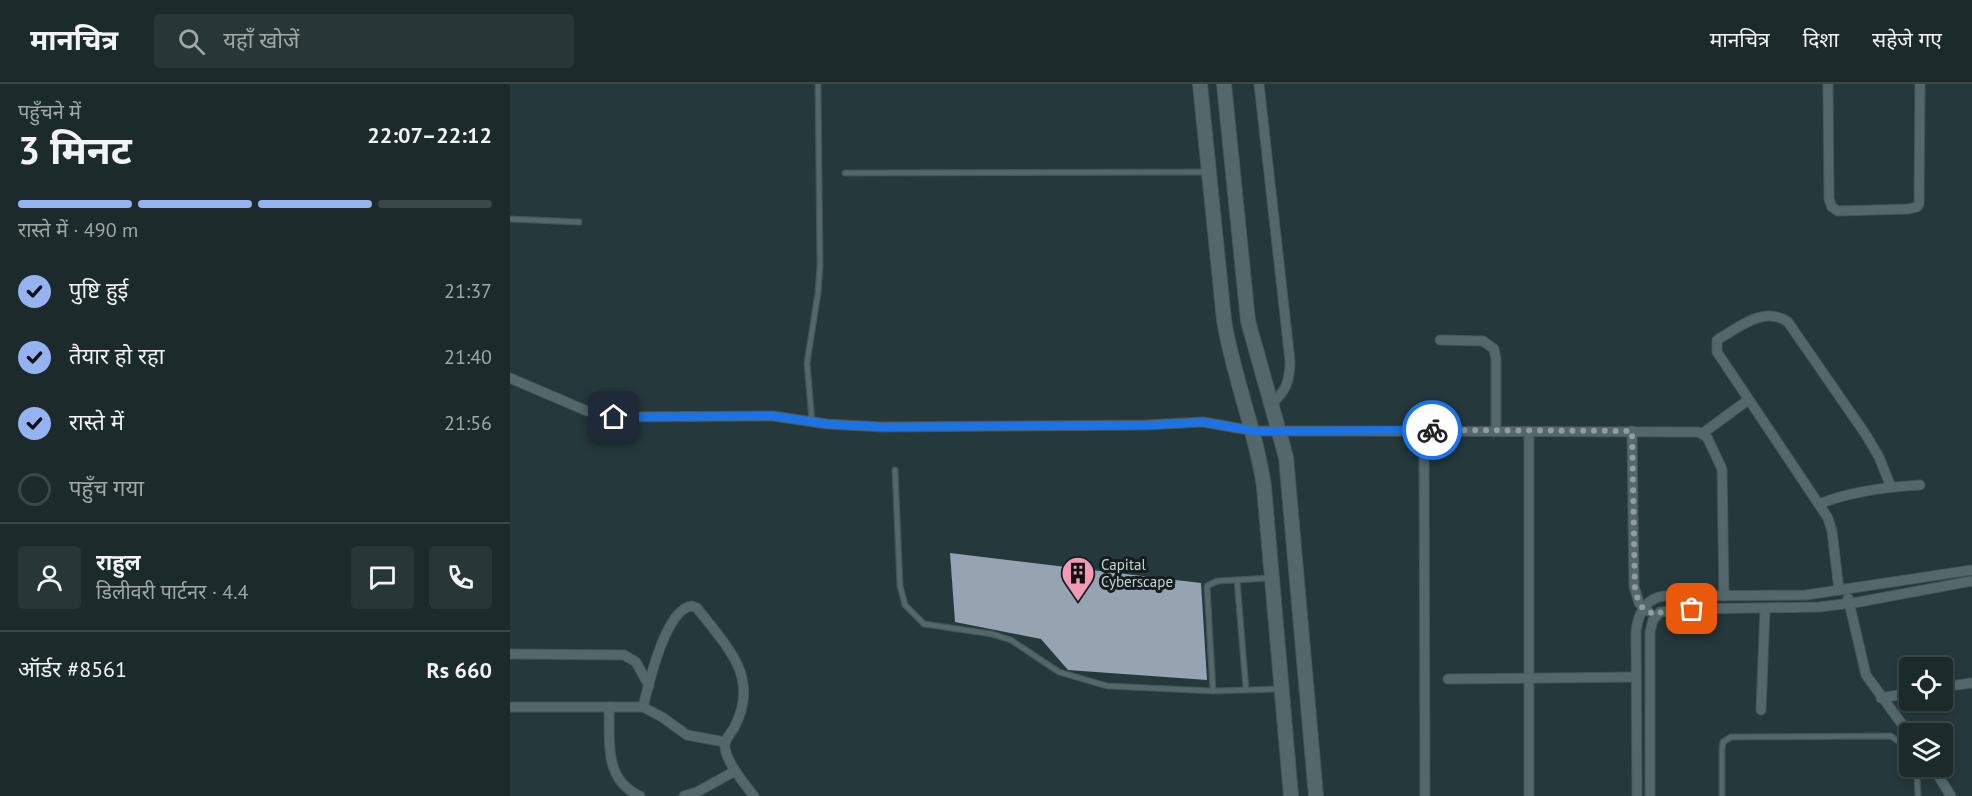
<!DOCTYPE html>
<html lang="hi">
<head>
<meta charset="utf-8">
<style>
  :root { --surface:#1c2a2c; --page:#293638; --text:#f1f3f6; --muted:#a0a7a9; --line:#3a4648; --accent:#95b2f1 }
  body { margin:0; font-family:"PT Sans","Noto Sans Devanagari",sans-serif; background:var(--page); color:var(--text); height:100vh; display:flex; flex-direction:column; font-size:22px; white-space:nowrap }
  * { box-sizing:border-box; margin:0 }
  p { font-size:20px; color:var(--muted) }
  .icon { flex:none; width:33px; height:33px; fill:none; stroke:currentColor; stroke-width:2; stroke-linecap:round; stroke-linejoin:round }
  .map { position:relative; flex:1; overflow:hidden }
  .side { display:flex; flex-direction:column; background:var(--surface); width:510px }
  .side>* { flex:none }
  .buttons { position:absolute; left:1389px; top:573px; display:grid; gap:12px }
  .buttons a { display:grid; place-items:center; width:54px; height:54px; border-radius:6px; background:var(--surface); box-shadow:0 3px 9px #0003,0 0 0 2px var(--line); font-size:30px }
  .pin { position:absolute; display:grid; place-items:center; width:51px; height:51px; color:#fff; margin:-26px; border-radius:12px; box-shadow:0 3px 9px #0006 }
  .courier { position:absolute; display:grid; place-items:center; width:60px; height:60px; margin:-30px; border:4px solid #1a73e8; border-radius:50%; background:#fff; color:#222; box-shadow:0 2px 8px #0007 }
  .head em { font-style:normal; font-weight:700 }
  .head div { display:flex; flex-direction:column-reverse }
  .head { display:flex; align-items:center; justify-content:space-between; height:102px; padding:0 18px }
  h1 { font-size:39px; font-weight:700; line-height:45px }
  .bar { display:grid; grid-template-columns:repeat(4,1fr); gap:9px 6px; align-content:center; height:72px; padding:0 18px }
  .bar i { height:8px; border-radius:4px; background:var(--line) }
  .bar .on { background:var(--accent) }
  .bar p { grid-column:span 4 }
  .line { display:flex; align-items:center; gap:15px; padding:0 18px; border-top:2px solid var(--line) }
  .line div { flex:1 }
  .round { display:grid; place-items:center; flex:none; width:63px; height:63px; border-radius:6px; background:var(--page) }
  ol { padding:0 18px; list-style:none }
  li { display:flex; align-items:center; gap:18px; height:66px }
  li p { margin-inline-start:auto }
  li .icon { padding:6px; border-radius:50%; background:var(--accent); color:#111; stroke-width:4 }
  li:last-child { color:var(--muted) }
  li i { width:33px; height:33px; border:3px solid var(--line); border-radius:50% }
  header { display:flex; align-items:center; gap:36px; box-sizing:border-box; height:84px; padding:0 30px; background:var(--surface); border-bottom:2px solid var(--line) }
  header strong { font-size:28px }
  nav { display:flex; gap:33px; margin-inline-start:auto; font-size:21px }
  .search { width:420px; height:54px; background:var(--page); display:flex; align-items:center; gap:15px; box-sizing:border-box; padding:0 21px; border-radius:6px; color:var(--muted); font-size:22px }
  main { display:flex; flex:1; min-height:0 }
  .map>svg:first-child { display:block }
  .building { fill:#95a4b0 }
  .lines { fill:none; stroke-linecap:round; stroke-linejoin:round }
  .lane-casing { stroke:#455558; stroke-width:7 }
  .street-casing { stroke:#455558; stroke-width:11 }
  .secondary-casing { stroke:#455558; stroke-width:16 }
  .lane { stroke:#54686b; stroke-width:4.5 }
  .street { stroke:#54686b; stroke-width:9 }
  .secondary { stroke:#54686b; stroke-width:14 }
  .done { stroke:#909da0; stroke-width:6; stroke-dasharray:0 10.8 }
  .route { stroke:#1a73e8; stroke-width:8 }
  .labels { text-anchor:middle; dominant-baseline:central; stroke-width:6; stroke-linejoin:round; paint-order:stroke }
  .poi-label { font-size:15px; fill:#c9d4d6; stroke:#151d1f; text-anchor:start }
</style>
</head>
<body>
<header>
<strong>मानचित्र</strong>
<div class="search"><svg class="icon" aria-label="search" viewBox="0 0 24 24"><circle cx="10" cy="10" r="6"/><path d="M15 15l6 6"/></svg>यहाँ खोजें</div>
<nav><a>मानचित्र</a><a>दिशा</a><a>सहेजे गए</a></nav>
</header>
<main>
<section class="side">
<div class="head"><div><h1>3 मिनट</h1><p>पहुँचने में</p></div><em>22:07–22:12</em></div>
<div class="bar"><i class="on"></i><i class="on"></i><i class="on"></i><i></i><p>रास्ते में · 490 m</p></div>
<ol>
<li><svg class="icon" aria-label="check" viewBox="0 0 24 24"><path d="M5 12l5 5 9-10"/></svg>पुष्टि हुई<p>21:37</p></li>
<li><svg class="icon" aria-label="check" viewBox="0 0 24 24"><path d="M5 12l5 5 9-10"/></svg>तैयार हो रहा<p>21:40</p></li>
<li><svg class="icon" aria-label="check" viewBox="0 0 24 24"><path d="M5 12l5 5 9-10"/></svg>रास्ते में<p>21:56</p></li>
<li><i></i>पहुँच गया</li>
</ol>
<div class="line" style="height:108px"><a class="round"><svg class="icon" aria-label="person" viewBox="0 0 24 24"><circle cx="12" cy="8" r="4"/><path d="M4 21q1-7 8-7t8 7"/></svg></a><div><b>राहुल</b><p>डिलीवरी पार्टनर · 4.4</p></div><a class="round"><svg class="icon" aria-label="chat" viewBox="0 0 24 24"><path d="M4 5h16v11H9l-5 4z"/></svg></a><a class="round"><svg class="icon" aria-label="phone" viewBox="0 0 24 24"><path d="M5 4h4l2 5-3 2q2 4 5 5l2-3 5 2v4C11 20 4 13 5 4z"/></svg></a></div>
<div class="line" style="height:78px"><div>ऑर्डर #8561</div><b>Rs 660</b></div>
</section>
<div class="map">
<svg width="1462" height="712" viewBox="0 0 1462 712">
  <rect width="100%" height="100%" fill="#25383b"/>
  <polygon class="building" points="440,469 691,499 697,596 558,586 531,555 445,538"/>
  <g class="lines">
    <defs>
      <g id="lane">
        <polyline points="335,89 698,88"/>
        <polyline points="0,135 69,138"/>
        <polyline points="302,337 297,279 308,209 310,182 308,0"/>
        <polyline points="385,386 390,502 395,521 414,540 482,550 501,556 549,588 597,602 703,607 769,605"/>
        <polyline points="727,496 736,605"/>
        <polyline points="703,607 697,502 707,497 761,494"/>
        <polyline points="1404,682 1407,694 1408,712"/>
        <polyline points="1212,712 1212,665 1213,658 1221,653 1381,652 1392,660 1400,674"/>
      </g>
      <g id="street">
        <path d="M 749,0 L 780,277 C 780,296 776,308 761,320"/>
        <polyline points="1318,0 1319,115 1322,123 1328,127 1398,125 1407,123 1409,120 1410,0"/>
        <polyline points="930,256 973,257 984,265 986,275 986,346"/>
        <polyline points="0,294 77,327 104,333 263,332 317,340 372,343 635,341 693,338 744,347 1188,348 1197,353 1212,385 1214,512"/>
        <polyline points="914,346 915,712"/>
        <polyline points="1019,347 1019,712"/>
        <polyline points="1122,347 1124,502 1129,519 1138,527"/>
        <polyline points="1193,349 1238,316"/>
        <path d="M 1309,420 C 1341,407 1376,403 1410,401"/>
        <path d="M 1329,506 L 1322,447 L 1318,434 L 1207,268 L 1207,256 C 1228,244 1254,221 1278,238 L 1356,351 L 1369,373 L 1381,403"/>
        <polyline points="1338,514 1356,591 1400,651"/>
        <polyline points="0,570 114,571 126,578 139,602"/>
        <polyline points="938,595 1126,593"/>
        <polyline points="1432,603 1462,599"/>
        <polyline points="1371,614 1400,609"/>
        <polyline points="0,623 133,623 152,633 177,651 215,658"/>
        <path d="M 99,623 C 100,656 93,696 130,712"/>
        <path d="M 133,623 C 139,600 155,525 182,522 L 187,524 C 201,542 228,572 232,594 C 236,611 232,629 224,644 C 221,649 216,654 215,660 C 213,674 235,701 244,712"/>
        <polyline points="1251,626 1255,525"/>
        <polyline points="1422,682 1441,712"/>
        <polyline points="174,712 187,708 225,687"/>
        <path d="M 1127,712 L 1126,547 C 1128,530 1136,514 1154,512 L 1296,511 L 1462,486"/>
        <polyline points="1140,712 1140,548 1143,536 1150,528 1182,525 1309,523 1349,518 1462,497"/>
      </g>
      <g id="secondary">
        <path d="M 690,0 L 714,236 C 723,293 746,346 754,403 L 781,712"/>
        <polyline points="714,0 738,237 776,373 806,712"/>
      </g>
    </defs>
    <use href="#lane" class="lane-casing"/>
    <use href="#street" class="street-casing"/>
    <use href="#secondary" class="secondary-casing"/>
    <use href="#lane" class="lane"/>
    <use href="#street" class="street"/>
    <use href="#secondary" class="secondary"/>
  </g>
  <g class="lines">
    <polyline class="done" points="922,346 1122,347 1125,509 1133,525 1146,531 1155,526 1182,525"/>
    <polyline class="route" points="104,333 263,332 317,340 372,343 645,341 693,338 744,347 922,346"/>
  </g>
  <defs>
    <symbol id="building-pin" viewBox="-11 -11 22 30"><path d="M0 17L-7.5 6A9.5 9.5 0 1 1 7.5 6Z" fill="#f09ab6" stroke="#151d1f"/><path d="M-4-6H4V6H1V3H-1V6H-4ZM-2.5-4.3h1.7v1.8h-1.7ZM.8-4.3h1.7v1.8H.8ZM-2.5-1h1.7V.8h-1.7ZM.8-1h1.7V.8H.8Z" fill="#111"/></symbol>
  </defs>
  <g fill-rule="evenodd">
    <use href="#building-pin" x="549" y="470" width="38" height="52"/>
  </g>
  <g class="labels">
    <g class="poi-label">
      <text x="591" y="480">Capital<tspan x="591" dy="17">Cyberscape</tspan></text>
    </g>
  </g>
</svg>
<div class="buttons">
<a><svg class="icon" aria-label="locate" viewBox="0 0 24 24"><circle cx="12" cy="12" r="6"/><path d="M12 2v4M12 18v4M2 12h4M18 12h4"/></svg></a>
<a><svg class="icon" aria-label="layers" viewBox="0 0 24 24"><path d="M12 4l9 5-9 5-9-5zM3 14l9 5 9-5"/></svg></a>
</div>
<div class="pin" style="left:1182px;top:525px;background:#ea580c"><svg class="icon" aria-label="bag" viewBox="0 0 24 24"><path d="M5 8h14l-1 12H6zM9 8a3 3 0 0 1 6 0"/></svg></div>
<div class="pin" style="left:104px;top:333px;background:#1f2937"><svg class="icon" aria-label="home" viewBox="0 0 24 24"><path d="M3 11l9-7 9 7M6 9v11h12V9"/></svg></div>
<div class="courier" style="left:922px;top:346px"><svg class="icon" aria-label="bike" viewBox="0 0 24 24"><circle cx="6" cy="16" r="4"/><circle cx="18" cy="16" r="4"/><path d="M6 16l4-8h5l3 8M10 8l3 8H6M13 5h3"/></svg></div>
</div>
</main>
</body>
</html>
